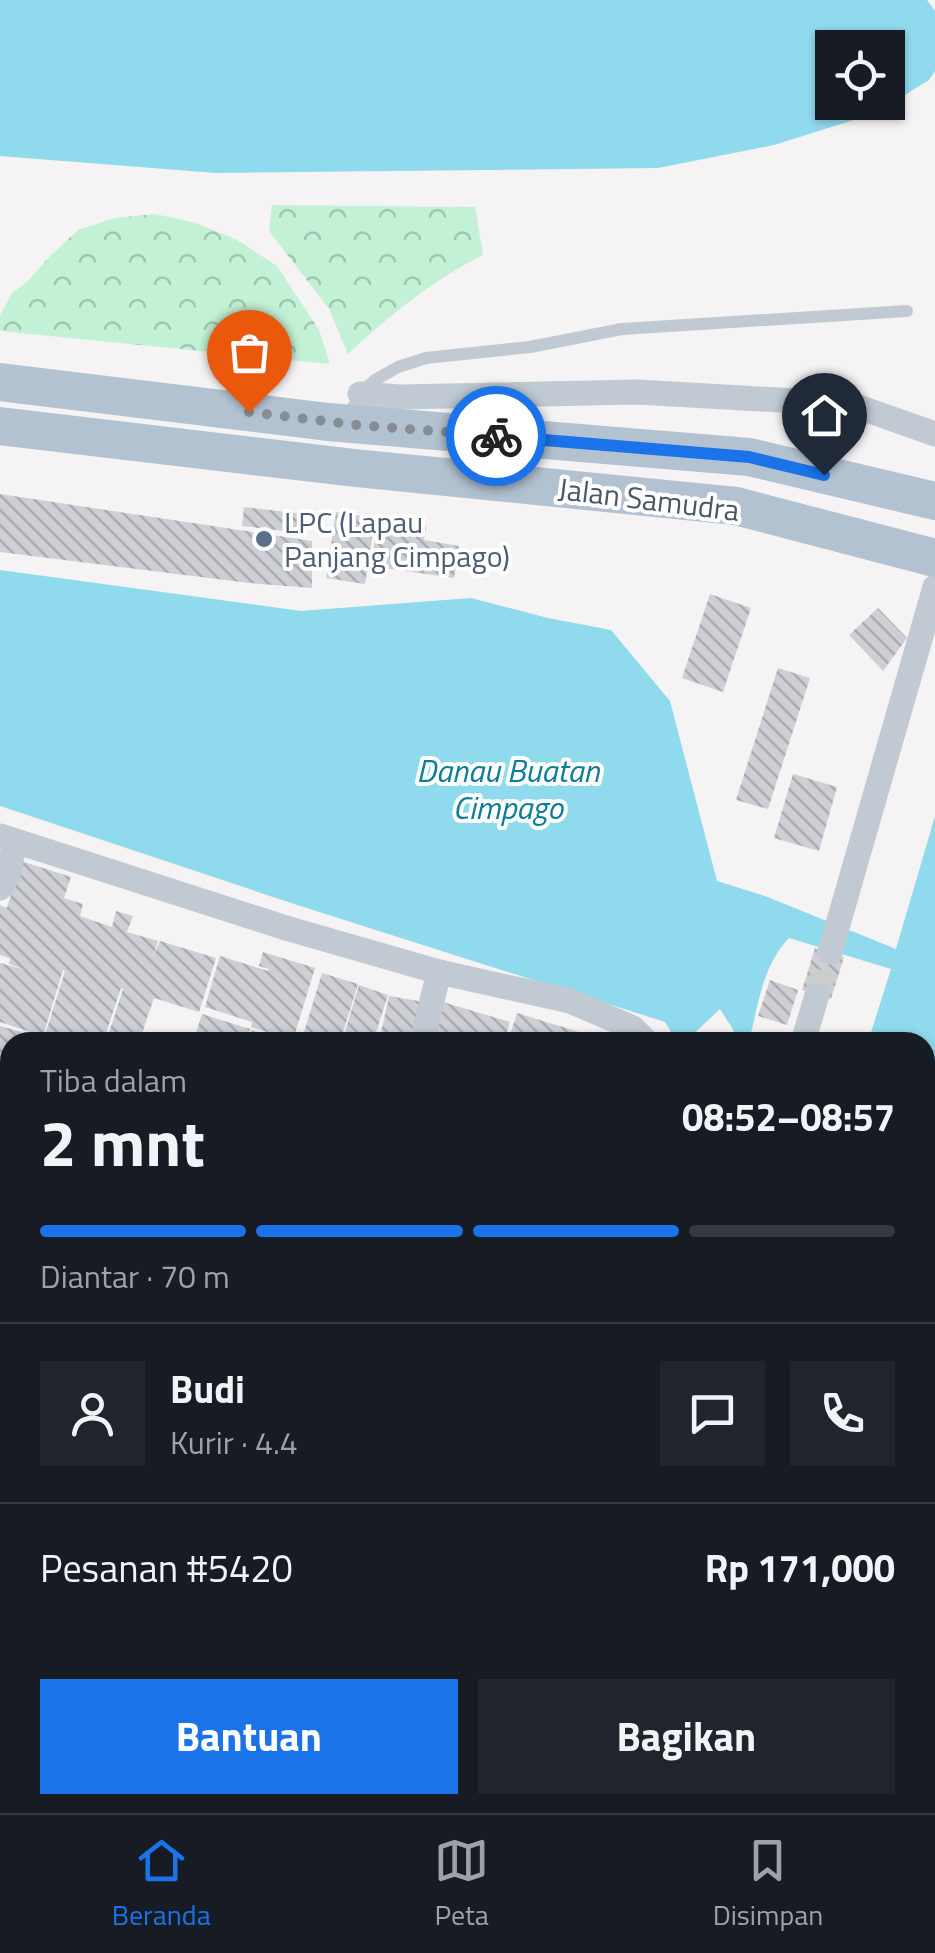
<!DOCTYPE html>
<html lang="id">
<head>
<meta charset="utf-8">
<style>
  :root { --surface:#171b24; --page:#20242c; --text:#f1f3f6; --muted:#9ea1a6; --line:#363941; --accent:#1a73e8 }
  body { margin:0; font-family:"Titillium Web",sans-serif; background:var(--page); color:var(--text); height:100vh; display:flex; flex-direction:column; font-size:38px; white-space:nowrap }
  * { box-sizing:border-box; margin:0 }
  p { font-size:32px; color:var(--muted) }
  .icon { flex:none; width:55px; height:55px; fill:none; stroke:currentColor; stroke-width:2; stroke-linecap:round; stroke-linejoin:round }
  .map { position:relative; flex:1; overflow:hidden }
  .drawer { position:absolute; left:0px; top:1032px; width:935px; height:782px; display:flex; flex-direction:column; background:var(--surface); border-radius:30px 30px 0 0; box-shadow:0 2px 8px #0004 }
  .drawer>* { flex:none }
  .controls { position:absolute; left:815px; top:30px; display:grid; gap:20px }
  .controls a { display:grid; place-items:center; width:90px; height:90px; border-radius:0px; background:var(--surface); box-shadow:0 2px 8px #0004; font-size:50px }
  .pin { position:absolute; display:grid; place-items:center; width:85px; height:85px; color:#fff; margin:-102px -42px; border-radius:50% 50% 50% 0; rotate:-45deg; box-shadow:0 0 10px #0007 }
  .pin .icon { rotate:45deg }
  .courier { position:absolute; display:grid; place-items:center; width:100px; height:100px; margin:-50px; border:8px solid #1a73e8; border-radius:50%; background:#fff; color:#222; box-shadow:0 2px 12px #0007 }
  .head em { font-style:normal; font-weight:700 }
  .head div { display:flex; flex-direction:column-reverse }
  .head { display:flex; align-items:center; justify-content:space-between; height:170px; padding:0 40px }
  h1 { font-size:65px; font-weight:700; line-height:75px }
  .bar { display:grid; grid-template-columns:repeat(4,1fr); gap:15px 10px; align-content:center; height:120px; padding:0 40px }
  .bar i { height:12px; border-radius:8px; background:var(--line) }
  .bar .selected { background:var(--accent) }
  .bar p { grid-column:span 4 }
  .line { display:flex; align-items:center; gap:25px; padding:0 40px; border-top:2px solid var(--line) }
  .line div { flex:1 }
  .round { display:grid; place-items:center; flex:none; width:105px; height:105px; border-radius:0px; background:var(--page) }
  .primary-button { display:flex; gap:20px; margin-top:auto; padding:20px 40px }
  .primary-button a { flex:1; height:115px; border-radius:0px; background:var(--accent); color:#fff; font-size:40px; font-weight:700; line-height:115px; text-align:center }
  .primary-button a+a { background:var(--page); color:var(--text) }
  .menu { display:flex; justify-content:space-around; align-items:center; height:140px; border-top:2px solid var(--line); background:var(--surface); font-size:28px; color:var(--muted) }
  .menu a { display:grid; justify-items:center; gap:5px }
  .menu .selected { color:var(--accent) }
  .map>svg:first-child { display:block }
  .park { fill:url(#park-crowns) }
  .water { fill:#90daee; fill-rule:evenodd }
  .building { fill:url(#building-back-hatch) }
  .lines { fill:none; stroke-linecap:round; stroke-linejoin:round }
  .street-tunnel { stroke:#caccce; stroke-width:25; stroke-dasharray:25 12; stroke-linecap:butt }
  .lane { stroke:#c1cad2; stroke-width:12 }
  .street { stroke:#c1cad2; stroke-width:25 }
  .primary { stroke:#b3c2d1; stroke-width:38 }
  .done { stroke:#868d94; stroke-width:10; stroke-dasharray:0 18 }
  .route { stroke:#1a73e8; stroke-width:12 }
  .service-dot { fill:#5c6f8a; stroke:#fff; stroke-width:4 }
  .labels { text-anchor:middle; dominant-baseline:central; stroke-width:8; stroke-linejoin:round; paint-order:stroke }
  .street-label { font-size:30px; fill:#4a5661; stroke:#fff }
  .service-label { font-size:30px; fill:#4e5e75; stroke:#fff; text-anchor:start }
  .water-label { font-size:32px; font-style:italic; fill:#0c7c9b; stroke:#fff }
</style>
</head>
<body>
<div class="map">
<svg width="935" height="1813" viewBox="0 0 935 1813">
  <defs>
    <pattern id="park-crowns" width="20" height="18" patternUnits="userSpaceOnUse" patternTransform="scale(2.5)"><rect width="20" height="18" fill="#c3f1d5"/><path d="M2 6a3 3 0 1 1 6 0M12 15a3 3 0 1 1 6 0" fill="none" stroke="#a0c6b0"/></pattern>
    <pattern id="building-back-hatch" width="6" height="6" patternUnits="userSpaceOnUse" patternTransform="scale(2.5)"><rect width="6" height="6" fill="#cdcfd5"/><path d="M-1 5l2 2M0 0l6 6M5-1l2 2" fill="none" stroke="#a8abb0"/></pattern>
  </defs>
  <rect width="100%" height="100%" fill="#f5f3f3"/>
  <g class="park">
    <path d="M 272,205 L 475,207 L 483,255 C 433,280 390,315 348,354 L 329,309 L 269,231 Z"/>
    <polygon points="155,214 196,223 237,240 277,266 319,330 330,364 0,331 0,315 12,293 29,280 49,257 78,230 115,218"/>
  </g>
  <g class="water">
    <path d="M 0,0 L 927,0 L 935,11 L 935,71 L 929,80 L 876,113 L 774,145 L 658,168 L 216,173 L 0,156 ZM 832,48 L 888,48 L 888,102 L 832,102 Z"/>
    <path d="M 0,570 L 301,611 L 471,598 L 548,618 L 611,630 L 670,701 L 717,881 L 765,896 L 896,949 L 935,816 L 935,1538 L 925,1570 L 925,1042 L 868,1042 L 891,969 L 789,938 C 762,966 758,1006 749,1042 L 715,1042 L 734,1031 L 720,1009 L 685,1042 L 677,1042 L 665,1022 L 291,903 L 0,806 Z"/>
    <polygon points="634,1805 853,1805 850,1813 631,1813"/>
  </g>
  <g class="building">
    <polygon points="0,494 312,541 312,588 249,583 0,552"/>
    <polygon points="244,507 305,514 303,533 242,526"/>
    <polygon points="336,512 375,518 365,584 326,578"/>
    <polygon points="378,519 426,526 424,540 459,546 454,578 371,566"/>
    <polygon points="710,594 751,608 723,692 682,678"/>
    <polygon points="878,608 907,638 883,671 849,635"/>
    <polygon points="778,668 810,678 768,809 736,800"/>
    <polygon points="793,774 837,787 819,851 774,838"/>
    <polygon points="21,861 71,877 64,898 83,904 80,916 112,927 116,911 133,916 127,932 158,941 153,957 160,941 216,958 199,1012 154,998 139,1042 106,1042 123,989 121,988 103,1042 71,1042 45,1035 65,971 63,970 43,1036 0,1022 0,963 26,970 9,964 10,958 0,955 0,905 7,908"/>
    <polygon points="815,948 844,957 831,999 802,990"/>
    <polygon points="263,952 315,968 293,1040 251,1027 252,1022 205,1007 220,956 268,971 269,969 259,966"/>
    <polygon points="322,973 358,984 340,1042 301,1042"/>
    <polygon points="770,980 798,990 787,1025 758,1016"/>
    <polygon points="359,985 388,995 373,1042 342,1042"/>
    <polygon points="389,996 424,1002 416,1042 379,1042"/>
    <polygon points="443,1002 510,1022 504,1042 431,1042"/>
    <polygon points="517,1013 579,1032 576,1042 508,1042"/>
    <polygon points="202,1014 250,1029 245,1042 193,1042"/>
    <polygon points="0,1026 22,1032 19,1042 10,1042 10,1062 0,1059"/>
    <polygon points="252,1030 290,1042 248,1042"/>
    <polygon points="582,1033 610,1041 610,1042 579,1042"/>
    <polygon points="0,1060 10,1063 8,1102 0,1100"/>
    <polygon points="0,1113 10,1116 10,1125 1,1156"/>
    <polygon points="0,1245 10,1248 10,1327 0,1324"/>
    <polygon points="0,1326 10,1329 2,1359 10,1361 8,1393 0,1391"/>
    <polygon points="0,1396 10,1399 10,1475 0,1472"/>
    <polygon points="10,1648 10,1685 2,1688 0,1666 7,1664 3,1650"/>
    <polygon points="927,1691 935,1694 935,1717 925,1714"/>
    <polygon points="10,1696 10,1736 0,1711 0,1700"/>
    <polygon points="935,1735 935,1770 925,1775 925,1740"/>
    <polygon points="928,1793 935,1796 935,1813 917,1813 921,1805 925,1805"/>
    <rect x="97" y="1805" width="32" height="8"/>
    <polygon points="131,1805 219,1805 218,1813 131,1813"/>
    <polygon points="239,1805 317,1805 318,1813 241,1813"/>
    <polygon points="335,1805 379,1805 382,1813 338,1813"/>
    <polygon points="384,1805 452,1805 455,1813 387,1813"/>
    <polygon points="456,1805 482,1805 484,1811 502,1805 510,1805 513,1813 459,1813"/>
  </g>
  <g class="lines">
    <polyline class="street-tunnel" points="817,995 830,952"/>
    <polyline class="lane" points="349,421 351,411 360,394 375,380 398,367 426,358 530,347 622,329 907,311"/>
    <g class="street">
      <polyline points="360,394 400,397 637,392 850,404 935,434"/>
      <polyline points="0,836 286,928 439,972 570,1001 633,1028 647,1042"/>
      <polyline points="0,888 8,875 15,842"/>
      <polyline points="830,952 935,587"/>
      <polyline points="422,1042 439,972"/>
      <polyline points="803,1042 817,995"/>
      <polyline points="0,1181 10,1181"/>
      <polyline points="0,1487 10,1489"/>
      <polyline points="0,1596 10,1559"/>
      <polyline points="925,1603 935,1570"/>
      <polyline points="0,1770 10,1794"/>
      <polyline points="94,1805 95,1813"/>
      <polyline points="572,1813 574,1805"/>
      <polyline points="860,1813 863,1805"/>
    </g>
    <g class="primary">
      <polyline points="0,382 328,422 749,457 935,501"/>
      <polyline points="0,426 355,468 736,506 935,558"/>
    </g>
  </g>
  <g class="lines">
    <polyline class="done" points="249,412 357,425 496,436"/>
    <polyline class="route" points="496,436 749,457 824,475"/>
  </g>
  <circle class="service-dot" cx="264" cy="539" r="10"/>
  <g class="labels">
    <g class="street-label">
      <text transform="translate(649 499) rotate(7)">Jalan Samudra</text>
    </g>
    <g class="service-label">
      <text x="284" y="522">LPC (Lapau<tspan x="284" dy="34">Panjang Cimpago)</tspan></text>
    </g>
    <g class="water-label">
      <text x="508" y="770">Danau Buatan<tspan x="508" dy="37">Cimpago</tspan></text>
    </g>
  </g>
</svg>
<div class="controls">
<a><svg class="icon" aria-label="locate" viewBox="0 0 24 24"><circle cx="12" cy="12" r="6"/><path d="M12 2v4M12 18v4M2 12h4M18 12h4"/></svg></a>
</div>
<div class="pin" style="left:249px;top:412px;background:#ea580c"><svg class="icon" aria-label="bag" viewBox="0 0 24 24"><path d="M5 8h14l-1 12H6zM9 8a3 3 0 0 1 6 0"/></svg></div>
<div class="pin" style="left:824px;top:475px;background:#1f2937"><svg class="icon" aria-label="home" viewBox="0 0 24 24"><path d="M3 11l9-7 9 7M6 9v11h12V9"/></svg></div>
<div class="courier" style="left:496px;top:436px"><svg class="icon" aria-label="bike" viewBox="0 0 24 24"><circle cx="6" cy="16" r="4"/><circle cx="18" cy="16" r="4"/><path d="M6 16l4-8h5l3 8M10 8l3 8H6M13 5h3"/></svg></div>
<section class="drawer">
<div class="head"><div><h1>2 mnt</h1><p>Tiba dalam</p></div><em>08:52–08:57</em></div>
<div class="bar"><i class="selected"></i><i class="selected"></i><i class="selected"></i><i></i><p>Diantar · 70 m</p></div>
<div class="line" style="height:180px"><a class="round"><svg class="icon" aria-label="person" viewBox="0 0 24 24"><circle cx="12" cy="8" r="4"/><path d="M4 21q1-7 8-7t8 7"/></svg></a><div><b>Budi</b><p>Kurir · 4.4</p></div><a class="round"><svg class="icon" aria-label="chat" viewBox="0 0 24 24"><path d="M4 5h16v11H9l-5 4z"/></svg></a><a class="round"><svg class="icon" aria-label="phone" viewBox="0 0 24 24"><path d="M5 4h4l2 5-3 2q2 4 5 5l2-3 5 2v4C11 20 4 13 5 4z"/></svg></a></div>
<div class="line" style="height:130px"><div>Pesanan #5420</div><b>Rp 171,000</b></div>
<div class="primary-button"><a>Bantuan</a><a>Bagikan</a></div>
</section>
</div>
<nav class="menu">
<a class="selected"><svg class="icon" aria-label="home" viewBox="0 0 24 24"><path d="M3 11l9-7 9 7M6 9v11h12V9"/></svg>Beranda</a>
<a><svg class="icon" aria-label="map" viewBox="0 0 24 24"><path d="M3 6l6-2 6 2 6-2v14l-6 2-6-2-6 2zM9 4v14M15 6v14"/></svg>Peta</a>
<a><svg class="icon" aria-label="saved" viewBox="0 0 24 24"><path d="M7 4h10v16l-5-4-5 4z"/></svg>Disimpan</a>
</nav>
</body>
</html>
